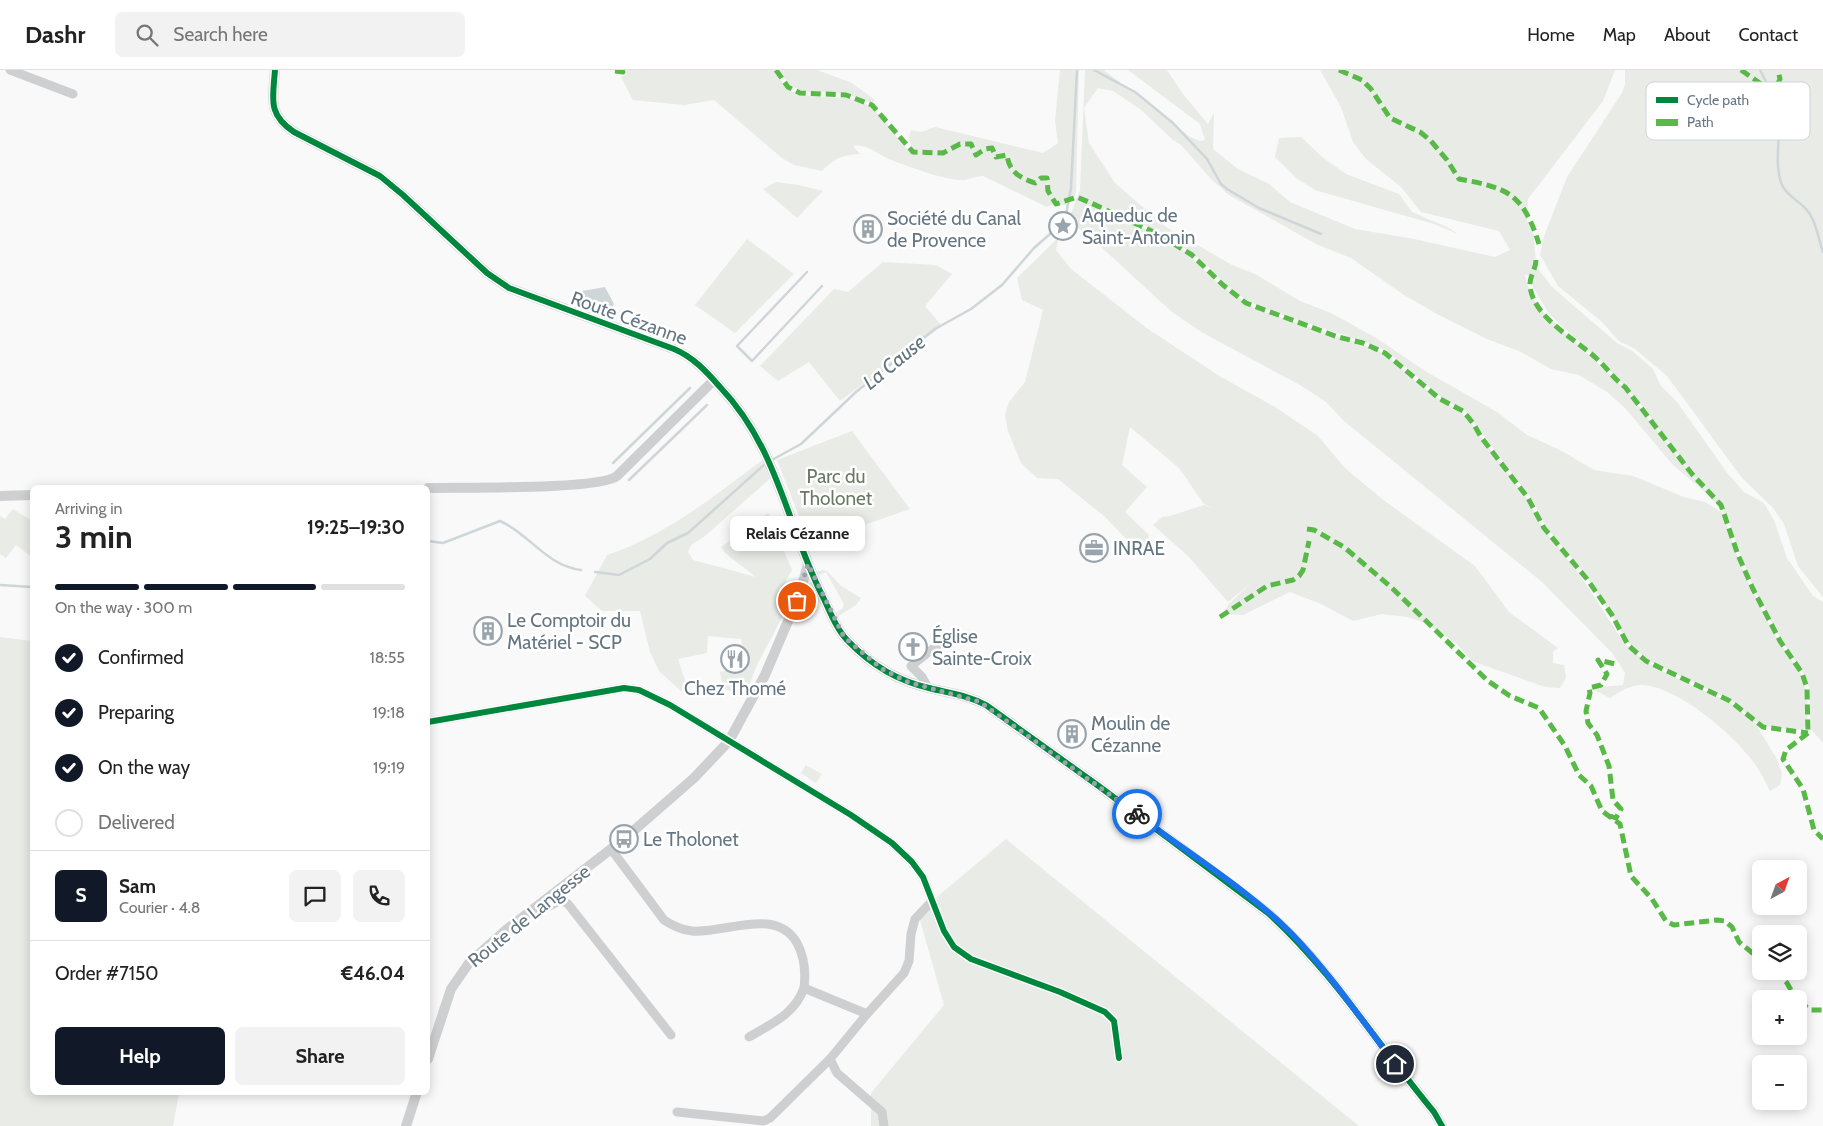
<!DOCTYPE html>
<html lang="en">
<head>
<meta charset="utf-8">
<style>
  :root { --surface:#fff; --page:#f2f2f2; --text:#222; --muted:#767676; --line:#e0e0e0; --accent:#111827 }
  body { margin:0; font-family:Cabin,sans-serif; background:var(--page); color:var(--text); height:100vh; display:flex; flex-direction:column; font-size:19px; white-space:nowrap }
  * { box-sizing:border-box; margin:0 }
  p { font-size:16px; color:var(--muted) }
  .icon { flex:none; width:28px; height:28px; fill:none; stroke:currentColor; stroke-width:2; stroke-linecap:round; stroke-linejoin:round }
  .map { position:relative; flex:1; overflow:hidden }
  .panel { position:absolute; left:30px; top:415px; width:400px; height:610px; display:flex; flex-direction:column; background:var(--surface); border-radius:8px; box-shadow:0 2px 12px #0003 }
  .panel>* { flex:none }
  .needle { width:32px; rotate:41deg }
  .controls { position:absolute; left:1752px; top:790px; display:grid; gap:10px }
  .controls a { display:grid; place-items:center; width:55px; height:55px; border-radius:8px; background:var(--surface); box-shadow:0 2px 12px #0003; font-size:25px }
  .pin { position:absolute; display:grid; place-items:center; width:42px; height:42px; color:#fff; margin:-21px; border:2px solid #fff; border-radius:50%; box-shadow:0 1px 5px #0007 }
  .courier { position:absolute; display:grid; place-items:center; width:50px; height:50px; margin:-25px; border:4px solid #1a73e8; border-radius:50%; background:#fff; color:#222; box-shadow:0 1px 6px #0007 }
  .bubble { position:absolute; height:35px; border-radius:8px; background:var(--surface); box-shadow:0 2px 12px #0003; font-size:16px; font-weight:800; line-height:35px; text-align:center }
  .headline em { font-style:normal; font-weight:800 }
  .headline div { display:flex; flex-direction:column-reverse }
  .headline { display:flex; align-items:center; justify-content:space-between; height:85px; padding:0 25px }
  h1 { font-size:32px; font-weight:800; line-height:38px }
  .bar { display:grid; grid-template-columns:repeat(4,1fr); gap:8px 5px; align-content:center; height:60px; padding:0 25px }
  .bar i { height:6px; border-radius:4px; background:var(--line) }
  .bar .selected { background:var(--accent) }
  .bar p { grid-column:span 4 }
  .line { display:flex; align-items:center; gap:12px; padding:0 25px; border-top:1px solid var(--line) }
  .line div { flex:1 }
  .round { display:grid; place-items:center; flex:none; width:52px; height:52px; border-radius:8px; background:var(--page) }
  ol { padding:0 25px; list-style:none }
  li { display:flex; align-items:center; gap:15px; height:55px }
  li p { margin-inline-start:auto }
  li .icon { padding:5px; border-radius:50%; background:var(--accent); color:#fff; stroke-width:4 }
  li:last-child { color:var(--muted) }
  li i { width:28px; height:28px; border:2px solid var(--line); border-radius:50% }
  .cta { display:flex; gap:10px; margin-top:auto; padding:10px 25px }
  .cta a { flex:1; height:58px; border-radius:8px; background:var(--accent); color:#fff; font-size:20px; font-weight:800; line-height:58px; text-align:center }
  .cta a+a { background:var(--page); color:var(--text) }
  header { display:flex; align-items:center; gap:30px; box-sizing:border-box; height:70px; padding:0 25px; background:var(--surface); border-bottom:1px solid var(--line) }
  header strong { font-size:24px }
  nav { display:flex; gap:28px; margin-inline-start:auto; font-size:18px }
  .search { width:350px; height:45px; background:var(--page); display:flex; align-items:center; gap:12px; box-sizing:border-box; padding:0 18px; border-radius:8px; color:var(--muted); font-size:19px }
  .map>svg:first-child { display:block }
  .green { fill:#e8ebe6; fill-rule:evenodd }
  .water { fill:#ced6d9 }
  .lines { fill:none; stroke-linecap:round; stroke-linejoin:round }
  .stream { stroke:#ced6d9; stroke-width:2.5 }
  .minor { stroke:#cecfd0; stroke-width:9 }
  .tertiary { stroke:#cecfd0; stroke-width:10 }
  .quiet { stroke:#58b947; stroke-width:5; stroke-dasharray:10 5; stroke-linecap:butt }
  .cycleway-casing { stroke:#fff; stroke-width:9 }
  .cycleway { stroke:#00873e; stroke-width:6 }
  .done { stroke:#99a4ac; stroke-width:5; stroke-dasharray:0 9 }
  .route { stroke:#1a73e8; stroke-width:6 }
  .labels { text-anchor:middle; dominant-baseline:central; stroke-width:5; stroke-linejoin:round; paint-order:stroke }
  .poi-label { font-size:19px; fill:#657683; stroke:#fff; text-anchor:start }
  .street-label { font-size:19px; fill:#657683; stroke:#fff }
  .park-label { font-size:19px; fill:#687a64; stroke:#fff }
  .water-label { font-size:20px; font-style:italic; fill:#60757c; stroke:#fff }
  .key { fill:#fff; stroke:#d1d6da; stroke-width:1 }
  .key-label { font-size:14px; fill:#657683 }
</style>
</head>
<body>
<header>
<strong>Dashr</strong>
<div class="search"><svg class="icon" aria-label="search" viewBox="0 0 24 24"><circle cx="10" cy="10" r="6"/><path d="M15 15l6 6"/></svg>Search here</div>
<nav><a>Home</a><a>Map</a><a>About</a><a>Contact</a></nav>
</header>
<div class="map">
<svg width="1823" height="1056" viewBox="0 0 1823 1056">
  <rect width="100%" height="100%" fill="#f9f9f9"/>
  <g class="green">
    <path d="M 627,0 L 774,0 C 778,5 781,11 785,16 C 804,35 845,20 869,36 C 887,48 896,71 913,84 L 909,67 L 911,60 L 921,62 L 935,57 L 1043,83 L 1058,73 L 1055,51 L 1060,0 L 1079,0 L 1076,122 L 1074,127 L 1066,135 L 1053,134 L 1047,137 L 983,106 C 975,106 967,111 960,110 C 944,110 904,95 889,89 C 877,84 866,73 853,76 L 860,84 C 842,85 835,88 822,101 L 794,95 L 782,88 L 714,30 L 684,35 L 633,30 L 621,7 L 627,4 Z"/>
    <path d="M 777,0 L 817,0 L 852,13 L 875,30 L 872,33 C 863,30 854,25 845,24 C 813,19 800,31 777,0 Z"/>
    <path d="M 1085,0 L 1104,0 L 1190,67 L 1200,71 L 1205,70 L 1200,54 L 1128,0 L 1167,0 L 1183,24 L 1208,54 L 1214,43 L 1213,79 L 1238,99 L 1269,114 L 1290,132 L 1355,159 L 1414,169 L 1495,187 L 1510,180 L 1499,161 L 1421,142 L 1401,117 L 1366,89 L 1353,72 L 1341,37 L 1320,0 L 1615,0 L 1603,31 L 1528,129 L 1527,151 L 1534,165 L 1536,196 L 1552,217 L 1617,273 L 1631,280 L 1653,299 L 1661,316 L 1677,332 L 1728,404 L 1744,422 L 1764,433 L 1774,450 L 1787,488 L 1813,526 L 1823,532 L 1823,673 L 1811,659 L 1809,618 L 1803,602 L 1781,570 L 1754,519 L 1737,476 L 1728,447 L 1726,452 C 1738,494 1757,533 1779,571 C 1787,586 1802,599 1805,617 C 1808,628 1808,643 1807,655 L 1802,660 L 1774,658 L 1759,655 L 1732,631 L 1649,591 L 1628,572 L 1585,504 L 1547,458 L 1533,431 L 1466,342 L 1442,328 L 1387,281 L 1368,273 L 1268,240 C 1256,235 1244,229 1234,221 C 1223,213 1214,201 1204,192 C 1174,169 1137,149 1102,137 L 1107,142 L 1149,161 L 1185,182 L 1220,215 L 1256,239 L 1374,279 L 1387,286 L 1413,309 L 1437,328 L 1457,339 L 1469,351 L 1526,427 L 1543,458 L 1582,508 L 1624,573 L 1646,592 L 1673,607 L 1730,632 L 1755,653 L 1777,689 L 1782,704 L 1780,715 L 1770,721 C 1766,713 1762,705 1757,697 C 1738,668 1677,615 1641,615 C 1630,615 1619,622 1610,628 L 1590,618 L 1623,615 L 1625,603 L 1613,584 L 1542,512 L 1344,351 L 1326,332 L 1300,315 L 1203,263 L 1172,242 L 1088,165 L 1074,155 L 1075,151 L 1069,149 L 1080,120 ZM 1098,18 L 1113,21 L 1140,39 L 1173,70 L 1181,75 L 1212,110 L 1229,125 L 1316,174 L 1351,188 L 1404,225 L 1437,244 L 1487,269 L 1519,281 L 1551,299 L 1579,305 L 1607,322 L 1625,338 L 1673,395 L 1705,422 L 1726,445 L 1705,432 L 1684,427 L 1633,406 L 1594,400 L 1562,381 L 1527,365 L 1497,342 L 1425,301 L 1378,269 L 1331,243 L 1300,231 L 1255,204 L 1232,195 L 1166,157 L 1115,113 L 1089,73 L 1084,38 ZM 1525,204 L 1532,208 L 1533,217 L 1549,244 L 1604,294 L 1641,334 L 1703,419 L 1626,320 L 1538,237 L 1527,214 Z"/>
    <polygon points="1625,0 1823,0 1823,527 1798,496 1784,454 1773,438 1742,408 1667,306 1635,279 1619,271 1602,252 1558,216 1540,185 1543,169 1567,107 1622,23 1625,15"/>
    <polygon points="1301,67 1322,87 1346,104 1399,124 1412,142 1449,158 1458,164 1434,154 1315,120 1295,107 1275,87 1279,68"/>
    <polygon points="776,112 799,115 823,121 797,148 763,119"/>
    <polygon points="1059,167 1056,180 1071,199 1148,259 1221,307 1275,337 1318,366 1345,398 1382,429 1475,496 1509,542 1558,578 1553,582 1553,593 1564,595 1566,608 1560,618 1545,617 1472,591 1457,574 1426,553 1407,547 1382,544 1353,551 1321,534 1290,522 1243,545 1225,544 1228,535 1252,512 1228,532 1188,486 1153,455 1162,447 1170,446 1204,435 1212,438 1204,434 1179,398 1130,357 1122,395 1147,417 1125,442 1149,465 1144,482 1131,474 1105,447 1058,409 1037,408 1021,393 1008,361 1005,345 1009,332 1025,312 1043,240 1022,230 1017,208"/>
    <polygon points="747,169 794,204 735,263 695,235"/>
    <polygon points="883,192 936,195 952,204 925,236 942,256 840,331 809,292 778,311 760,296 834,219 848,222"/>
    <polygon points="852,361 910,439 810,474 777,390"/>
    <path d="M 764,389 L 773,406 L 705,466 L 691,475 L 688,482 L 693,490 L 756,507 L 725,483 L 721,477 L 768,443 L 792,500 L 783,516 L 785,542 L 757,595 L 746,624 L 723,619 L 720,602 L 747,595 L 741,569 L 708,566 L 707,583 L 678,589 L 687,616 L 682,622 L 659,601 L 650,582 L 640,541 L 602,541 L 585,526 L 607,485 C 666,466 715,425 764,389 Z"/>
    <polygon points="13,439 32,451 32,487 16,475 6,488 0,484 0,446 5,449"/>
    <polygon points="822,500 827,501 841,516 861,528 856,535 837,547 835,543 842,539 844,534 826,502 818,506 816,502"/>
    <polygon points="0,567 32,571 32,1022 179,1023 173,1056 0,1056"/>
    <polygon points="806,695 822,704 816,713 801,703"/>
    <polygon points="1006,769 1359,1056 871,1056 871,1023 944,935 918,843"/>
  </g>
  <path class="water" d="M 605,217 L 614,234 L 610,241 C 599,243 584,236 578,227 L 582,221 Z"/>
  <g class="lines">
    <g class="stream">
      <polyline points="1094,0 1135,22 1173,53 1207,89 1221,114 1227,119 1259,138 1321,164"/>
      <path d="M 1760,0 C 1765,9 1779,39 1779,50 C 1780,70 1774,95 1782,115 C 1787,126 1798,130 1806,139 C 1816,150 1818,168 1823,182"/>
      <polyline points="807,202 737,276 752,291 822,216"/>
      <polyline points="770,391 801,374 856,322 935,259 971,239 1002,215 1034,178 1059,156 1066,145 1071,118 1077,0"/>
      <polyline points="613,393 690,318"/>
      <polyline points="629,410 707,335"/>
      <path d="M 428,471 L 443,473 L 500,451 C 530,464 545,495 581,500"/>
      <polyline points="595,502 619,505 650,489 667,473 688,463 765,394"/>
      <polyline points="0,515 32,517"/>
    </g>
    <g class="minor">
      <polyline points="10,0 73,24"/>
      <polyline points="928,618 922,607 911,596 939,574"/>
      <polyline points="428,652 624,618 639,620 670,635 851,745 892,773 912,792 923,807 944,861 954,877 971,889 1060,922 1105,942 1114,951 1119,988"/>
      <path d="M 611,779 L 664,850 C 673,856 682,860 692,861 C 725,864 776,836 797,873 C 805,888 806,902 804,918 L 867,944"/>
      <polyline points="534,838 538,842 561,830 568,834 671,965"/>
      <path d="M 749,967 C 771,954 795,944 804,918"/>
      <polyline points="677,1042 764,1051 770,1048 830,989"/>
      <polyline points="884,1056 882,1042 837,1003 830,989 867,944 904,903 909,891 911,864 915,849 931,832"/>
    </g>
    <g class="tertiary">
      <path d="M 275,0 C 273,28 267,44 294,62 L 380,106 L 403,125 L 487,203 L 509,218 L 674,279 C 693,287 706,301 720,317 C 778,378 786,453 822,525 C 830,541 836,559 848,571 C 870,594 898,611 929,618 C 948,623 968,625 986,635 L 1100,717 L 1268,843 C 1332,901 1379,976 1434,1042 L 1442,1056"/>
      <path d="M 428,418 C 459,417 600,420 617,406 L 714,310"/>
      <polyline points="0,426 32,425"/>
      <polyline points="428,989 451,919 469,893 506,860 624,769 694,708 729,671 765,605 800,523 808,494"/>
      <polyline points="406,1056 417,1022"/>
    </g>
    <g class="quiet">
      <path d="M 776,0 L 788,17 L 800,23 L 846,25 L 872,35 L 913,82 L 943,83 L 960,74 L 971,74 L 976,85 L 985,79 L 992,78 L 996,87 L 1007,85 C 1009,102 1020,108 1035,113 L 1041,108 L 1047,108 L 1048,121 L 1056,134 L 1077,127 L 1091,133 L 1158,164 L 1192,185 L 1223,215 L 1246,233 L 1338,267 L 1363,273 L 1385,283 L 1440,329 L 1463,341 L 1473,353 L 1481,367 L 1528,428 L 1544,458 L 1587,509 L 1612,545 L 1628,575 L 1646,591 L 1730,631 L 1763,657 L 1808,663"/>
      <path d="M 1339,0 L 1362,10 L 1371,19 L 1390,48 L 1420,62 L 1430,70 L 1447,90 L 1459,109 C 1509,118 1523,124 1539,174"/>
      <polyline points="1741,0 1764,16 1775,19 1780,9 1778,0"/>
      <polyline points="615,1 623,2 622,0"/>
      <path d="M 1536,190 C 1536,199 1529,207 1530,216 C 1533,248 1577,270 1597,289 C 1607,298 1614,309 1625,317 L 1692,404 L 1721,435 L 1738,485 L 1753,519 L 1780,571 L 1802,603 L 1807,618 L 1808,663"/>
      <polyline points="1307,459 1314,460 1344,477 1392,518 1488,611 1510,626 1539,638 1565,676 1579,705 1591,716 1602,741 1620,754 1631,806 1652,829 1666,851 1674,855 1717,850 1725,851 1732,857 1739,872 1761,890"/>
      <polyline points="1220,547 1267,516 1293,510 1299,506 1303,500 1309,471"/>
      <polyline points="1808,663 1786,680 1783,689 1803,719 1814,760 1823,769"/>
      <polyline points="1610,746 1616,748 1621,739 1613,730 1609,696 1597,665 1588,653 1586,641 1590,623 1589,618 1601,615 1607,604 1598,590 1615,594"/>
      <polyline points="1775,901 1787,913 1796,929"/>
      <polyline points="1799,932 1811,940 1823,940"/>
    </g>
    <defs>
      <g id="cycleway">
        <path d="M 275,0 C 273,28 267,44 294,62 L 380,106 L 403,125 L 487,203 L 509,218 L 674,279 C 693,287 706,301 720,317 C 778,378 786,453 822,525 C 830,541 836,559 848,571 C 870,594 898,611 929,618 C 948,623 968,625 986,635 L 1100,717 L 1268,843 C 1332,901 1379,976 1434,1042 L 1442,1056"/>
        <polyline points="428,652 624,618 639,620 670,635 851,745 892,773 912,792 923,807 944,861 954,877 971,889 1060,922 1105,942 1114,951 1119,988"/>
      </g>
    </defs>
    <use href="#cycleway" class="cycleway-casing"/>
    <use href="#cycleway" class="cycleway"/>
  </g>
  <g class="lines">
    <polyline class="done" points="797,531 808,494 844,567 882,599 908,612 980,632 1137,744"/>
    <path class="route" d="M 1137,744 C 1186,782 1247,819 1291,863 C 1329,902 1362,950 1395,994"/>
  </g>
  <defs>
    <symbol id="sight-ring" viewBox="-11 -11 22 22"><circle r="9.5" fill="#fff" stroke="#99a4ac" stroke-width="1.5"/><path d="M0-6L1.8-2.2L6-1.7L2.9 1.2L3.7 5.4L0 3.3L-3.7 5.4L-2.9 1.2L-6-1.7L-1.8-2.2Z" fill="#99a4ac"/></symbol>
    <symbol id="building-ring" viewBox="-11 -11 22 22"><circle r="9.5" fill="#fff" stroke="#99a4ac" stroke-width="1.5"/><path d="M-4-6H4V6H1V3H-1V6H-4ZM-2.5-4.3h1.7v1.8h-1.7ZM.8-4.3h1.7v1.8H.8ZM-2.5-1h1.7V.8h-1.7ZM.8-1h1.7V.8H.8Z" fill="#99a4ac"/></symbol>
    <symbol id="office-ring" viewBox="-11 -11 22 22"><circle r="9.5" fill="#fff" stroke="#99a4ac" stroke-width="1.5"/><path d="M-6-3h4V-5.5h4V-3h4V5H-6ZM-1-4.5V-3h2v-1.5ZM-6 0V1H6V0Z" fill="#99a4ac"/></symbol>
    <symbol id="church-ring" viewBox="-11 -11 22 22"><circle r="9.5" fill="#fff" stroke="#99a4ac" stroke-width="1.5"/><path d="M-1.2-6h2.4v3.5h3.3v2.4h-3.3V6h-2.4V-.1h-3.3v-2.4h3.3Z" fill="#99a4ac"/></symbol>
    <symbol id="restaurant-ring" viewBox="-11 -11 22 22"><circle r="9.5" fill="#fff" stroke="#99a4ac" stroke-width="1.5"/><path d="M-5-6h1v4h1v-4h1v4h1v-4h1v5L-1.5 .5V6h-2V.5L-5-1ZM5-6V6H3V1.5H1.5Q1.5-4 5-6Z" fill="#99a4ac"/></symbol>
    <symbol id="bus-ring" viewBox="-11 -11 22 22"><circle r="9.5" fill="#fff" stroke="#99a4ac" stroke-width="1.5"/><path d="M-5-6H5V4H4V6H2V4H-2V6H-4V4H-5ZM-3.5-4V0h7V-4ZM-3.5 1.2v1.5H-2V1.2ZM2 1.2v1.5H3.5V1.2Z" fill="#99a4ac"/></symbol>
  </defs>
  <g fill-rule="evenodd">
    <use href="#sight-ring" x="1047" y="140" width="32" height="32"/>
    <use href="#building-ring" x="852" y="143" width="32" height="32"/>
    <use href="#office-ring" x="1078" y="462" width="32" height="32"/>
    <use href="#building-ring" x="472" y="545" width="32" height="32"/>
    <use href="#church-ring" x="897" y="561" width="32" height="32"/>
    <use href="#restaurant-ring" x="719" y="573" width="32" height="32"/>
    <use href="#building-ring" x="1056" y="648" width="32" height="32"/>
    <use href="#bus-ring" x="608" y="753" width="32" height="32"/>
  </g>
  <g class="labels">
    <g class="poi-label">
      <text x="1082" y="145">Aqueduc de<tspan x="1082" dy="22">Saint-Antonin</tspan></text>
      <text x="887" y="148">Société du Canal<tspan x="887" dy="22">de Provence</tspan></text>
      <text x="1113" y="478">INRAE</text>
      <text x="507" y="550">Le Comptoir du<tspan x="507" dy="22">Matériel - SCP</tspan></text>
      <text x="932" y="566">Église<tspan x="932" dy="22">Sainte-Croix</tspan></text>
      <text x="735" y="618" text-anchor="middle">Chez Thomé</text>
      <text x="1091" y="653">Moulin de<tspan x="1091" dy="22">Cézanne</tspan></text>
      <text x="643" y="769">Le Tholonet</text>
    </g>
    <g class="street-label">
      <text transform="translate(629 248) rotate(20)">Route Cézanne</text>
      <text transform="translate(529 846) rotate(-39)">Route de Langesse</text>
    </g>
    <g class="park-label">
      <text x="836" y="406">Parc du<tspan x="836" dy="22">Tholonet</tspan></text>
    </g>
    <g class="water-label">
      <text transform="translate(894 292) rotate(-39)">La Cause</text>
    </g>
  </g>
  <rect x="1646" y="12" width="164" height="58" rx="8" class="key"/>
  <rect x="1656" y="27" width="22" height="6" fill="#00873e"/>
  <rect x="1656" y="49" width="22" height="7" fill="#58b947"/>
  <g class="key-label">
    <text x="1687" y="35">Cycle path</text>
    <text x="1687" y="57">Path</text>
  </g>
</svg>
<div class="controls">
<a><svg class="needle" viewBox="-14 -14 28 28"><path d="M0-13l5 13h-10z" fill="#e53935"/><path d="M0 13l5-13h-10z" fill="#767676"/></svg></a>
<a><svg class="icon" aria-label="layers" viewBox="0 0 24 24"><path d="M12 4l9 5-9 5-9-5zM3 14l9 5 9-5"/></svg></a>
<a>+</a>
<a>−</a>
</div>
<div class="pin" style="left:797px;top:531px;background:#ea580c"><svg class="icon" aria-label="bag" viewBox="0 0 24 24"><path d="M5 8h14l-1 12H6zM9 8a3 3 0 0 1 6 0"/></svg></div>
<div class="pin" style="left:1395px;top:994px;background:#1f2937"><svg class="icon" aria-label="home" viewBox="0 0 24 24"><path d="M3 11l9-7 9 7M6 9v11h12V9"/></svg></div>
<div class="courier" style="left:1137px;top:744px"><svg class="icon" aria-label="bike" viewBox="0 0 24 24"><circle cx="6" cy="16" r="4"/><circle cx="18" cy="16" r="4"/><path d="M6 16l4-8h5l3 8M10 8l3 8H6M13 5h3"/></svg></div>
<div class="bubble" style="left:730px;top:446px;width:135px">Relais Cézanne</div>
<section class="panel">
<div class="headline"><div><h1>3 min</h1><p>Arriving in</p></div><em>19:25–19:30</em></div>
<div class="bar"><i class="selected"></i><i class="selected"></i><i class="selected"></i><i></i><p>On the way · 300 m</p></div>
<ol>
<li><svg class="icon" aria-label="check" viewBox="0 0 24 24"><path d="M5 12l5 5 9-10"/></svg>Confirmed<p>18:55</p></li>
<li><svg class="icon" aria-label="check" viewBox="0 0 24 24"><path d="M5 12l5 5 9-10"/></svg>Preparing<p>19:18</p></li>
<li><svg class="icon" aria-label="check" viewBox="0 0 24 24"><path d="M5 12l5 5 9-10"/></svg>On the way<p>19:19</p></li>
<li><i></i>Delivered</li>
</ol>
<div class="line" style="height:90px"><b class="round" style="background:var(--accent);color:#fff">S</b><div><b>Sam</b><p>Courier · 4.8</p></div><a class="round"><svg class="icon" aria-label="chat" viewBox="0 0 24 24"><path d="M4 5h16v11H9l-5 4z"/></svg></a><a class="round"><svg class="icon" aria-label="phone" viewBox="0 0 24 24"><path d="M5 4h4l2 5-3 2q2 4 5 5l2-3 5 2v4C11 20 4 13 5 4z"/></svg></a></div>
<div class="line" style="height:65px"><div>Order #7150</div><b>€46.04</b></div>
<div class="cta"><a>Help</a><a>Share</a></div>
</section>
</div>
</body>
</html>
